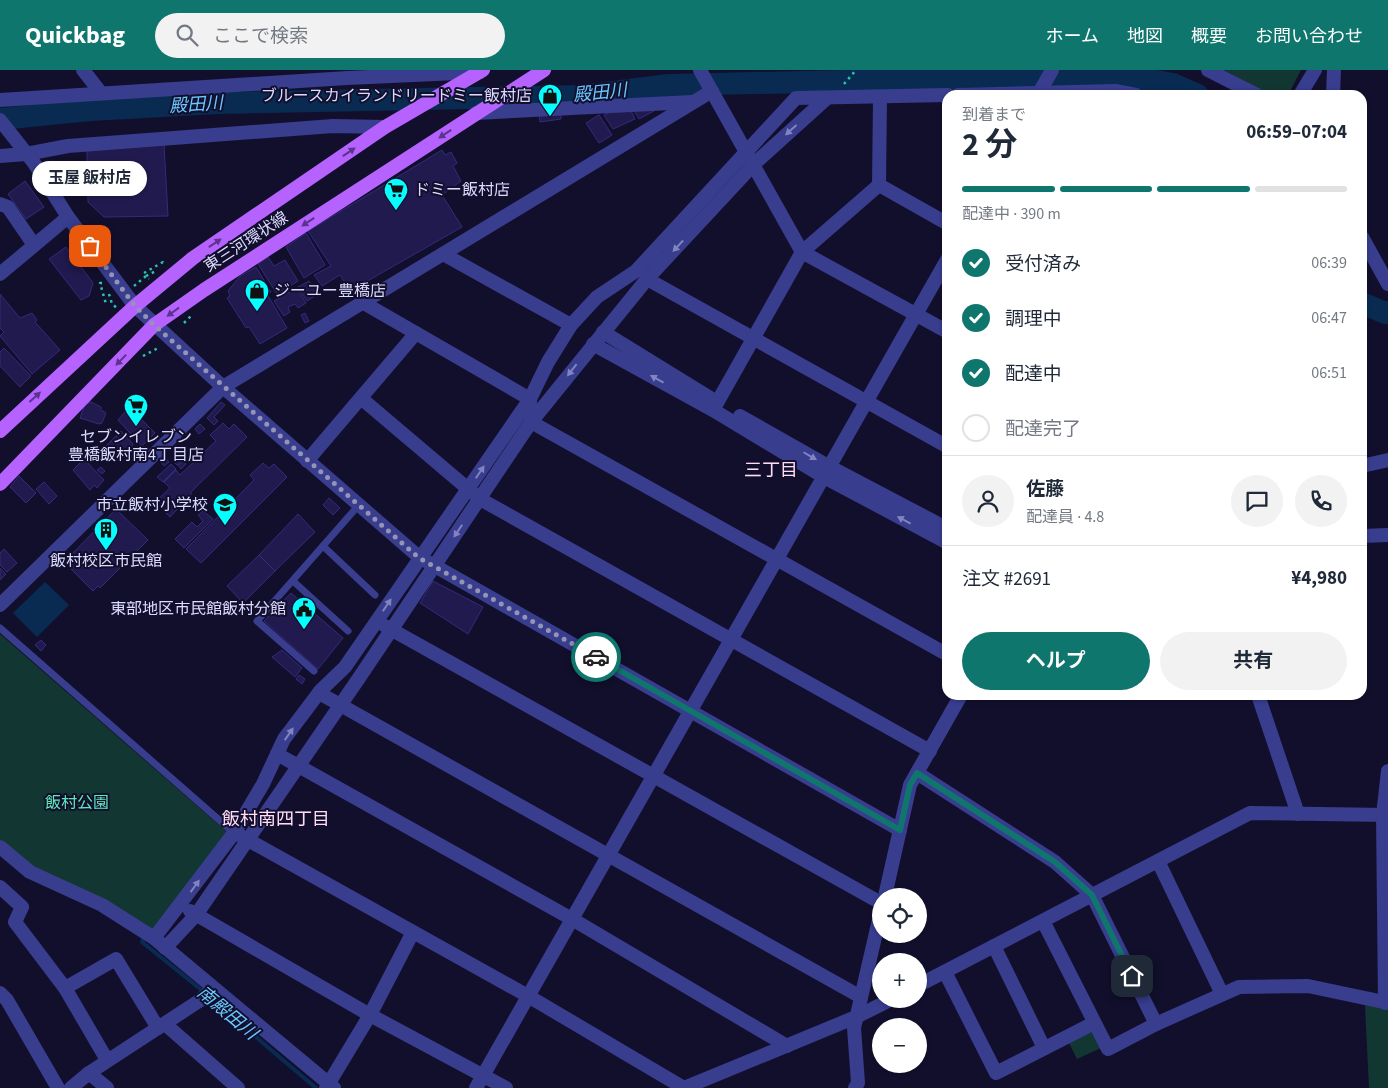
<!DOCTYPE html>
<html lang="ja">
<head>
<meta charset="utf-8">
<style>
  :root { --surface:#fff; --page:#f2f2f3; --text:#1f2937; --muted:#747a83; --line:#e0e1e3; --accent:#0f766e }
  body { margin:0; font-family:"Source Sans 3","Noto Sans JP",sans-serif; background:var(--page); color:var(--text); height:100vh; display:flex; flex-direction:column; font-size:19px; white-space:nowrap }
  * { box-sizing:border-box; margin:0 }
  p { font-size:16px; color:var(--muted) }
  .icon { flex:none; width:28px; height:28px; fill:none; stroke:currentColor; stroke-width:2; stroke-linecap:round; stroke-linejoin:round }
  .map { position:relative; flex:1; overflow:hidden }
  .drawer { position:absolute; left:942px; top:20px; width:425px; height:610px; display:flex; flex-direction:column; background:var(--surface); border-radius:15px; box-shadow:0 1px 4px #0004 }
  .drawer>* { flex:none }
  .controls { position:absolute; left:872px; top:818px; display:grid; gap:10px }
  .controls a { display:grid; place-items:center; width:55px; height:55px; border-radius:50%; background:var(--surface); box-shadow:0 1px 4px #0004; font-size:25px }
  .pin { position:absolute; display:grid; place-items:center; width:42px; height:42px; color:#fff; margin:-21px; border-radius:10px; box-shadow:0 2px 8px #0006 }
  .courier { position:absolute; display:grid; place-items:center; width:50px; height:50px; margin:-25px; border:4px solid #0f766e; border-radius:50%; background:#fff; color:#222; box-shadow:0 1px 6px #0007 }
  .bubble { position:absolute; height:35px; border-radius:18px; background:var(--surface); box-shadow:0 1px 4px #0004; font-size:16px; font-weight:700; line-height:35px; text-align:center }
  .overview em { font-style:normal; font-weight:700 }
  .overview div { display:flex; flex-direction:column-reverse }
  .overview { display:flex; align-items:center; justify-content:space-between; height:85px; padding:0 20px }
  h1 { font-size:32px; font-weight:700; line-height:38px }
  .bar { display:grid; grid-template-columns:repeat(4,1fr); gap:8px 5px; align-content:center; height:60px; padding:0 20px }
  .bar i { height:6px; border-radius:4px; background:var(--line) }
  .bar .current { background:var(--accent) }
  .bar p { grid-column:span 4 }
  .line { display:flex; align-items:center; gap:12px; padding:0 20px; border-top:1px solid var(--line) }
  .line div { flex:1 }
  .round { display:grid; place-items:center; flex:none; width:52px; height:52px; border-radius:26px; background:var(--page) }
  ol { padding:0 20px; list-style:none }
  li { display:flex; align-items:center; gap:15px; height:55px }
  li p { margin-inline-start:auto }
  li .icon { padding:5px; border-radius:50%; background:var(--accent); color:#fff; stroke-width:4 }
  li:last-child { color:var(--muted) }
  li i { width:28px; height:28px; border:2px solid var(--line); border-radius:50% }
  .primary-button { display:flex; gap:10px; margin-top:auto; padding:10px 20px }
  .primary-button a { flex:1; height:58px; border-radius:30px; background:var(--accent); color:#fff; font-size:20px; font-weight:700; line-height:58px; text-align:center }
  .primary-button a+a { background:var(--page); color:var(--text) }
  header { display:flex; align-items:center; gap:30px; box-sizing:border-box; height:70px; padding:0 25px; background:var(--accent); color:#fff }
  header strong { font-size:24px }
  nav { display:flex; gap:28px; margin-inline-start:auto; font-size:18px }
  .search { width:350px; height:45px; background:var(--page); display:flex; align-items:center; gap:12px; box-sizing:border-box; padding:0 18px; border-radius:28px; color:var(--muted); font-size:19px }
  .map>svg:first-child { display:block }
  .green { fill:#123732 }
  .water { fill:#092b52 }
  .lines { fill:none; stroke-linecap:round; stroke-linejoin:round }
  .stream { stroke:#092b52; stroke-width:4 }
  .river { stroke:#092b52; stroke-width:22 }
  .building { fill:#201a4f; stroke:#332b7c }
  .path { stroke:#28c6ad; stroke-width:2.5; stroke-dasharray:2.5 4; stroke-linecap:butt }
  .service { stroke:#383d8e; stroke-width:7 }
  .minor { stroke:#383d8e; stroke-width:14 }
  .tertiary { stroke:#383d8e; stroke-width:14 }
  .primary { stroke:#b562ff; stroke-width:14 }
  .oneway { fill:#8284c1 }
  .oneway2 { fill:#5b348c }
  .done { stroke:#9594b6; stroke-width:5; stroke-dasharray:0 9 }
  .route { stroke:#0f766e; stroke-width:6 }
  .labels { text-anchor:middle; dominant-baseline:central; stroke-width:4; stroke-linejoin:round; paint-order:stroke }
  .poi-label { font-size:16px; fill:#dcdbff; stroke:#120f2d; text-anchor:end }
  .street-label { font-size:16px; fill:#dcdbff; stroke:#120f2d }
  .park-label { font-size:16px; fill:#5ee8b8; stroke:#120f2d }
  .water-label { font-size:18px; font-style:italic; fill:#69c8ff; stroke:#120f2d }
  .neighbourhood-label { font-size:18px; fill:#ffddf6; stroke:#120f2d }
</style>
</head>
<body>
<header>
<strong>Quickbag</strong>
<div class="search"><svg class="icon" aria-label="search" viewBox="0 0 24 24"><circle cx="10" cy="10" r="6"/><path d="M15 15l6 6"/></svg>ここで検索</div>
<nav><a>ホーム</a><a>地図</a><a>概要</a><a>お問い合わせ</a></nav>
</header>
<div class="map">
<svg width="1388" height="1018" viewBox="0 0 1388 1018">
  <rect width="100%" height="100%" fill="#120f2d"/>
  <g class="green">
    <polygon points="1224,0 1301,0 1288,25 1271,25"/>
    <polygon points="0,564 227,762 149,866 32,797 0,770"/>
    <polygon points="1365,935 1388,939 1388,1018 1369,1018"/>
    <polygon points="1092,961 1101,978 1077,989 1069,973"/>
  </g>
  <polygon class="water" points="45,512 69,535 37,567 13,543"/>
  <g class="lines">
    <g class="stream">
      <polyline points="144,868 142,872 204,922"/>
      <polyline points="209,927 316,1018"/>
    </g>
    <g class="river">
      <polyline points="0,49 90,40 217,33 581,26 669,15 1025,7 1145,9 1173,14 1198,25"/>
      <polyline points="1362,233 1385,243 1388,242"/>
    </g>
  </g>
  <g class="building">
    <polygon points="651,36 654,41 639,49 632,37"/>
    <polygon points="629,37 635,49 613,59 604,45 617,38"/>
    <polygon points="561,42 561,49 540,52 539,44"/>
    <polygon points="599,45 612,65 599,73 586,53"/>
    <polygon points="164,75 168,146 104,147 88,132 87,80"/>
    <polygon points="442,80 445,85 451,82 457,93 453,96 461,111 442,125 462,157 350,221 340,205 322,216 314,205 331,196 308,161"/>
    <polygon points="25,111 44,137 26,149 8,124"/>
    <polygon points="306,163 325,195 304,208 286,177"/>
    <polygon points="66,177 93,213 89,226 81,230 49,189"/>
    <polygon points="268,187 274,196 285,190 298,211 277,224 258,194"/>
    <polygon points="256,197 271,222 267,224 287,258 260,274 249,257 246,258 227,228 230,226 228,221 240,206"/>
    <polygon points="309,211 315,221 313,222 315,226 307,231 298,217"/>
    <polygon points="297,218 306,233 298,238 295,234 288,237 290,242 284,246 274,231"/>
    <polygon points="0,224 20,248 32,243 37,250 35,252 60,280 32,304 0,266 4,262 0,258"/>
    <polygon points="305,243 309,251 305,253 301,245"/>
    <polygon points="4,278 31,306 20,317 0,296 0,282"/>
    <polygon points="91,332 101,337 101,340 106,343 102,353 99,354 80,348 85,334"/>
    <polygon points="221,332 225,335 214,347 218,351 214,355 207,348"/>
    <polygon points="129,337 155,363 142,376 118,350"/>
    <polygon points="223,353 229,359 234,354 247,367 191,422 191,425 170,447 155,432 170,418 164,412 176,400 180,405 216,371 210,365"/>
    <polygon points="200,354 205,359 199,364 195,359"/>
    <polygon points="121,361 133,374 130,380 118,390 105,377"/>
    <polygon points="164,386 169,392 164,396 159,390"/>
    <polygon points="179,387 182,389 177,395 174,392"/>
    <polygon points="84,389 104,410 97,418 94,415 90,420 73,400"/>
    <polygon points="183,391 186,394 181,399 178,395"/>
    <polygon points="263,393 269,398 274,394 287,407 201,493 186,479 254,410 250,405"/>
    <polygon points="171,394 176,399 163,412 157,407"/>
    <polygon points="101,397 105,401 102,404 97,400"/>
    <polygon points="19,406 36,423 26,433 10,417"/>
    <polygon points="44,412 57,426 49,434 36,419"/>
    <polygon points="329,428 340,438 333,445 323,435"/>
    <polygon points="222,434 226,437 219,443 216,439"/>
    <polygon points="116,439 148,470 100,518 98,516 93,521 64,492"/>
    <polygon points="203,441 213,449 184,478 175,469 192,452 197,457 203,451 198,445"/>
    <polygon points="298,444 315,462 275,501 259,485"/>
    <polygon points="4,479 17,493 7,502 0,495 0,483"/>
    <polygon points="259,485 275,501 243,533 227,516"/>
    <polygon points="0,498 6,504 0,510"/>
    <polygon points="433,511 483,537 468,564 420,533"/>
    <polygon points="291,523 343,568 318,599 264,551"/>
    <polygon points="41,570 46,575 41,581 35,575"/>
    <polygon points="282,580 302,598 295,607 272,587"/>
    <polygon points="299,605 305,609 302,614 296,609"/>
  </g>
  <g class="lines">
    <g class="path">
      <polyline points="844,14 856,0"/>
      <polyline points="144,203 163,192 165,195"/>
      <polyline points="146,206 156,201"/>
      <polyline points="102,213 100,213 106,234"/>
      <polyline points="134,216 146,206 149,209"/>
      <polyline points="109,224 112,234 117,238"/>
      <polyline points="184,253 192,245"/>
      <polyline points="143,286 160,277"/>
    </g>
    <g class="service">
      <polyline points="323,476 375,525"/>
      <polyline points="293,511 348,561"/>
      <polyline points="0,558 234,763"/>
      <polyline points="314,601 257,551 358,436"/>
    </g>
    <g class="minor">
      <polyline points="83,0 101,23"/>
      <polyline points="1208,0 1257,25"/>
      <polyline points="958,25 1115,21 1136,25"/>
      <polyline points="1038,25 1052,0"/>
      <polyline points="1300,25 1315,0"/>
      <polyline points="880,28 879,115 948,154"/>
      <polyline points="0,30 347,8 480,2"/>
      <polyline points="476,43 691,32"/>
      <polyline points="0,86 26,84 68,76 333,56 385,57"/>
      <polyline points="0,134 8,137 34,175"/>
      <polyline points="443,184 571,255"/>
      <polyline points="647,209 948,377"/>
      <polyline points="362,232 530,329 531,352 948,585"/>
      <polyline points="603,262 715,331"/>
      <polyline points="593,274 713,340 824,407 948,473"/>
      <polyline points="362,329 480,429 930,681"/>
      <polyline points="713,340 802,182 879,115"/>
      <polyline points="740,346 830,397 948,459"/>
      <polyline points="307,391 416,263"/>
      <polyline points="1362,396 1388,390"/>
      <polyline points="1362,466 1388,465"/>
      <polyline points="0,535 223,317 712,21"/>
      <polyline points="385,556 881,833"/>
      <polyline points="319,623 861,927"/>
      <polyline points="1258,625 1298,744"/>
      <polyline points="277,684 572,849 787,976"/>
      <polyline points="917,703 1055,792 1092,825 1156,954"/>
      <polyline points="239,765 528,926 684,1018"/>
      <polyline points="0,777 30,802 102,835 154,868 334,1018"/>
      <polyline points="1158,791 1222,924"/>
      <polyline points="0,817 22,837 15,852 65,918 107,990"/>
      <polyline points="885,826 910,715 961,625"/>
      <polyline points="190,841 370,945 506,1018"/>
      <polyline points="1043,851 1108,979 1156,954 1239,917 1308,916 1388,933"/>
      <polyline points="154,868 234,763 263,714 284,669 321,620 345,597 530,329 548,292 571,255 597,227 636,201 796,28 948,25"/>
      <polyline points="994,876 1044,978"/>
      <polyline points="165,878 196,845 359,608 531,352 647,209 754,94 827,28"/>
      <polyline points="945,902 996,1003 1094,953"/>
      <polyline points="919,915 1250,743 1388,745"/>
      <polyline points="65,918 116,889 158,958"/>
      <polyline points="0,923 7,930 58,1018"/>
      <polyline points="1385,933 1383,745 1388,701"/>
      <polyline points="165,954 238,1018"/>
      <polyline points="89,1003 107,1018"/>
      <polyline points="71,1018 89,1003 199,931 213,918"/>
      <polyline points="326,1018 370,945 413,862"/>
      <polyline points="476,1018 948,188"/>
      <polyline points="684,1018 856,947 892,929"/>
      <polyline points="855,1018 858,1013 854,958 881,841"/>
    </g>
    <g class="tertiary">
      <polyline points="700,0 802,182 948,262"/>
      <polyline points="1333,25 1334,0"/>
      <polyline points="0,50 34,93 68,147 135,236 223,317 419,487 900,760"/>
      <polyline points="1362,167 1388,214"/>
      <polyline points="0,204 68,147"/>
    </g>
    <g class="primary">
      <polyline points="0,361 135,236 193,188 385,57 483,0"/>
      <polyline points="0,414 154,255 204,220 544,0"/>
    </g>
  </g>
  <defs><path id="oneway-solid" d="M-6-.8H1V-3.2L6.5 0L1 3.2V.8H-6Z" transform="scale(1.25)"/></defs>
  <g class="oneway">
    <use href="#oneway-solid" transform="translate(791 60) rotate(138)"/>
    <use href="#oneway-solid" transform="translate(678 176) rotate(133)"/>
    <use href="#oneway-solid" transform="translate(572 300) rotate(128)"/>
    <use href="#oneway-solid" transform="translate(657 309) rotate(-151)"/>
    <use href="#oneway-solid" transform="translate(810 386) rotate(30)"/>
    <use href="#oneway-solid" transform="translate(480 402) rotate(-56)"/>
    <use href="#oneway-solid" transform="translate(904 450) rotate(-152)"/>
    <use href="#oneway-solid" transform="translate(458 461) rotate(124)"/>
    <use href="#oneway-solid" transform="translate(387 535) rotate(-56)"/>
    <use href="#oneway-solid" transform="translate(289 664) rotate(-55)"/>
    <use href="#oneway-solid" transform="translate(195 816) rotate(-54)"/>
  </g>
  <g class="oneway2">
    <use href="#oneway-solid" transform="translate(445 64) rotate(147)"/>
    <use href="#oneway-solid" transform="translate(349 82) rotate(-34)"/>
    <use href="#oneway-solid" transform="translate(308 152) rotate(147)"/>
    <use href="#oneway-solid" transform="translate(215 173) rotate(-34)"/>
    <use href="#oneway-solid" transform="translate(173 242) rotate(144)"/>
    <use href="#oneway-solid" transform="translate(121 290) rotate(134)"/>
    <use href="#oneway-solid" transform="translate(35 327) rotate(-42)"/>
  </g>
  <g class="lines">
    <polyline class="done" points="90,176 135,236 154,255 419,488 596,587"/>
    <polyline class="route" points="596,587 900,760 910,715 917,703 1055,792 1092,825 1132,906"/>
  </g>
  <defs>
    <symbol id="shop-pin" viewBox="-11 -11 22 30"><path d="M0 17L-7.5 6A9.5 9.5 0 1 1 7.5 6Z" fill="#07feff" stroke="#120f2d"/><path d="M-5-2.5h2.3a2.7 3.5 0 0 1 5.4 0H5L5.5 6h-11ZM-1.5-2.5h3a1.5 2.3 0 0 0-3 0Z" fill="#111"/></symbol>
    <symbol id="supermarket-pin" viewBox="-11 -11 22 30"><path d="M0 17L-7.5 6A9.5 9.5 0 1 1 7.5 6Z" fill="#07feff" stroke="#120f2d"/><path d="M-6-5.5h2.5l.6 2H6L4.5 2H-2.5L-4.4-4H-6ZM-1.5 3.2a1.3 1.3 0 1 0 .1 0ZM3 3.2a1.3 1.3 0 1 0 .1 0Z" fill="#111"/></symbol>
    <symbol id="school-pin" viewBox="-11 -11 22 30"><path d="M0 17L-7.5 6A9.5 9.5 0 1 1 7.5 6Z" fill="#07feff" stroke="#120f2d"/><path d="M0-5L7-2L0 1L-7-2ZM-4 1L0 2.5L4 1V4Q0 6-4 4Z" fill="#111"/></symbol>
    <symbol id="building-pin" viewBox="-11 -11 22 30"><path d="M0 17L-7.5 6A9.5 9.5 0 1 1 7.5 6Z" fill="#07feff" stroke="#120f2d"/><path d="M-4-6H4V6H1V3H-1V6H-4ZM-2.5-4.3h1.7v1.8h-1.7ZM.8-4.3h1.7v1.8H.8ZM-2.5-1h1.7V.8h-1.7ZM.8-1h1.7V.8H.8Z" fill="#111"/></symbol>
    <symbol id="civic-pin" viewBox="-11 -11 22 30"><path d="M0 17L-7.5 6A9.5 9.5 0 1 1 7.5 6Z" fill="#07feff" stroke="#120f2d"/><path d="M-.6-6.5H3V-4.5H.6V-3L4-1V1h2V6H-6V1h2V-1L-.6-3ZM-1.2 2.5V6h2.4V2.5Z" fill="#111"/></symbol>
  </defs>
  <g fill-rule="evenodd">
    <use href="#shop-pin" x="536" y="12" width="28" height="38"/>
    <use href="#supermarket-pin" x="382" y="106" width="28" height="38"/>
    <use href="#shop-pin" x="243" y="207" width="28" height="38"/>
    <use href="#supermarket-pin" x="122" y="322" width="28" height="38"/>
    <use href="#school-pin" x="211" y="421" width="28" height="38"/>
    <use href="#building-pin" x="92" y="446" width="28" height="38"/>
    <use href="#civic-pin" x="290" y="525" width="28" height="38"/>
  </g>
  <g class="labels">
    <g class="poi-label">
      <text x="532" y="26">ブルースカイランドリードミー飯村店</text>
      <text x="414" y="120" text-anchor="start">ドミー飯村店</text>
      <text x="274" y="221" text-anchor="start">ジーユー豊橋店</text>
      <text x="136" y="367" text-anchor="middle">セブンイレブン<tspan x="136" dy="18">豊橋飯村南4丁目店</tspan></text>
      <text x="208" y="435">市立飯村小学校</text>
      <text x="106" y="491" text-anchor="middle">飯村校区市民館</text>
      <text x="286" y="539">東部地区市民館飯村分館</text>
    </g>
    <g class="street-label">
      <text transform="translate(246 172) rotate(-33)">東三河環状線</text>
    </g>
    <g class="park-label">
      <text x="77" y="733">飯村公園</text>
    </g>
    <g class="water-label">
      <text transform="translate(600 23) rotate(-6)">殿田川</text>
      <text transform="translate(196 35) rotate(-4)">殿田川</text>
      <text transform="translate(227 943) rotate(40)">南殿田川</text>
    </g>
    <g class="neighbourhood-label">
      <text x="771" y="400">三丁目</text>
      <text x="276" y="749">飯村南四丁目</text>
    </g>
  </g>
</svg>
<div class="controls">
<a><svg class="icon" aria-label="locate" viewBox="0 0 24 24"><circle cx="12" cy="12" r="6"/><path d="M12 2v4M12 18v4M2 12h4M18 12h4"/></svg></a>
<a>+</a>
<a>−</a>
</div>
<div class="pin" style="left:90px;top:176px;background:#ea580c"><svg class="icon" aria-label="bag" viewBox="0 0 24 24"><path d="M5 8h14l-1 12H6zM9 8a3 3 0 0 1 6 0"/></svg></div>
<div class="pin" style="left:1132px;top:906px;background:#1f2937"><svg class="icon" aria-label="home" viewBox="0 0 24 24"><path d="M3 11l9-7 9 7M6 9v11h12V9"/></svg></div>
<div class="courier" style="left:596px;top:587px"><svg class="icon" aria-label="car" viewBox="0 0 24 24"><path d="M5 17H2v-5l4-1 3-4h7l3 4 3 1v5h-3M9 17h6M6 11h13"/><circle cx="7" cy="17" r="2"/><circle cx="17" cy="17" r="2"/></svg></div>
<div class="bubble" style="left:32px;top:91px;width:115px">玉屋 飯村店</div>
<section class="drawer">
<div class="overview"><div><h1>2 分</h1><p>到着まで</p></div><em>06:59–07:04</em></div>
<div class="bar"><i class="current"></i><i class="current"></i><i class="current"></i><i></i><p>配達中 · 390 m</p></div>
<ol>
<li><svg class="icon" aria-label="check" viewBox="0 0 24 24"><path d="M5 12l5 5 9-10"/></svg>受付済み<p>06:39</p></li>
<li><svg class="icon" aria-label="check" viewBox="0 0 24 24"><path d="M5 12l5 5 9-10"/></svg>調理中<p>06:47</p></li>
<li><svg class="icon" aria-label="check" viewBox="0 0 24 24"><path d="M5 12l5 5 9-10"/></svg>配達中<p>06:51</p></li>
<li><i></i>配達完了</li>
</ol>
<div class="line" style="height:90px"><a class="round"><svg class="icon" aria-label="person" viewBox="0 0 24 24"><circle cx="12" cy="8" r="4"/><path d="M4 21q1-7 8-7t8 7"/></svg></a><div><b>佐藤</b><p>配達員 · 4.8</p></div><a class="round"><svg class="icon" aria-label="chat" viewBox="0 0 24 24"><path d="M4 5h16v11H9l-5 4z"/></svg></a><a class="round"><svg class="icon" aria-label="phone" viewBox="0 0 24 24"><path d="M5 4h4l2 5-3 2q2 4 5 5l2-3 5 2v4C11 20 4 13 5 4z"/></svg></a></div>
<div class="line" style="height:65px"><div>注文 #2691</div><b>¥4,980</b></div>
<div class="primary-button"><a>ヘルプ</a><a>共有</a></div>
</section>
</div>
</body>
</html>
